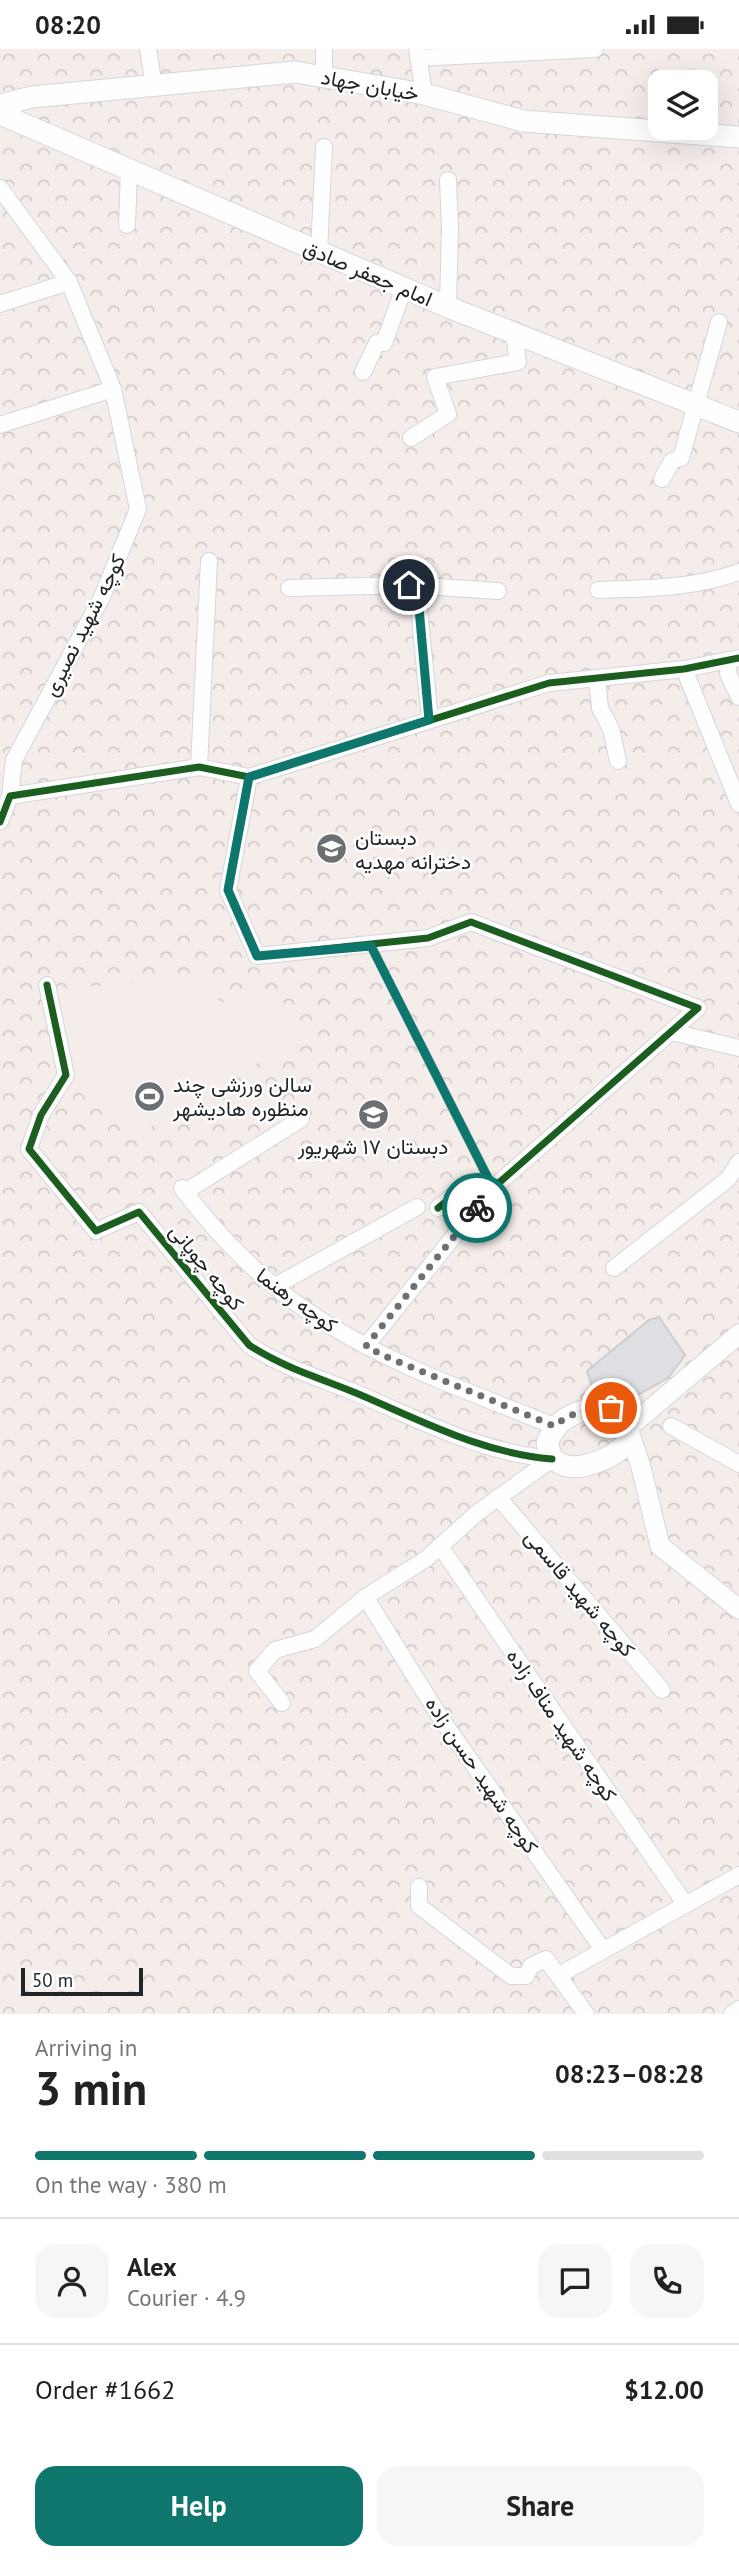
<!DOCTYPE html>
<html lang="en">
<head>
<meta charset="utf-8">
<style>
  :root { --surface:#fff; --page:#f6f6f6; --text:#222; --muted:#767676; --line:#e0e0e0; --accent:#0f766e }
  body { margin:0; font-family:"PT Sans",Vazirmatn,sans-serif; background:var(--page); color:var(--text); height:100vh; display:flex; flex-direction:column; font-size:26px; white-space:nowrap }
  * { box-sizing:border-box; margin:0 }
  p { font-size:23px; color:var(--muted) }
  .icon { flex:none; width:38px; height:38px; fill:none; stroke:currentColor; stroke-width:2; stroke-linecap:round; stroke-linejoin:round }
  .map { position:relative; height:1965px; overflow:hidden }
  .sheet { display:flex; flex-direction:column; background:var(--surface); flex:1 }
  .sheet>* { flex:none }
  .fabs { position:absolute; left:648px; top:21px; display:grid; gap:14px }
  .fabs a { display:grid; place-items:center; width:70px; height:70px; border-radius:14px; background:var(--surface); box-shadow:0 7px 28px #0002; font-size:35px }
  .scale { position:absolute; left:21px; bottom:18px; width:122px; box-sizing:border-box; padding-left:7px; border:4px solid #222527; border-top:0; font-size:19px; line-height:24px; white-space:nowrap; color:#222527; -webkit-text-stroke:5px #fff; paint-order:stroke }
  .pin { position:absolute; display:grid; place-items:center; width:60px; height:60px; color:#fff; margin:-30px; border:4px solid #fff; border-radius:50%; box-shadow:0 2px 7px #0007 }
  .courier { position:absolute; display:grid; place-items:center; width:70px; height:70px; margin:-35px; border:5px solid #0f766e; border-radius:50%; background:#fff; color:#222; box-shadow:0 2px 9px #0007 }
  .head em { font-style:normal; font-weight:800 }
  .head div { display:flex; flex-direction:column-reverse }
  .head { display:flex; align-items:center; justify-content:space-between; height:119px; padding:0 35px }
  h1 { font-size:46px; font-weight:800; line-height:52px }
  .bar { display:grid; grid-template-columns:repeat(4,1fr); gap:10px 7px; align-content:center; height:84px; padding:0 35px }
  .bar i { height:9px; border-radius:5px; background:var(--line) }
  .bar .active { background:var(--accent) }
  .bar p { grid-column:span 4 }
  .line { display:flex; align-items:center; gap:18px; padding:0 35px; border-top:2px solid var(--line) }
  .line div { flex:1 }
  .round { display:grid; place-items:center; flex:none; width:74px; height:74px; border-radius:21px; background:var(--page) }
  .action { display:flex; gap:14px; margin-top:auto; padding:14px 35px }
  .action a { flex:1; height:80px; border-radius:21px; background:var(--accent); color:#fff; font-size:28px; font-weight:800; line-height:80px; text-align:center }
  .action a+a { background:var(--page); color:var(--text) }
  .status { display:flex; justify-content:space-between; align-items:center; height:49px; padding:0 35px; background:var(--surface); direction:ltr }
  .status svg { height:19px; fill:currentColor }
  .map>svg:first-child { display:block }
  .park { fill:url(#park-crowns); fill-rule:evenodd }
  .garden { fill:#f5edea }
  .building { fill:#dddfe2; stroke:#cbcdcf; stroke-width:2 }
  .lines { fill:none; stroke-linecap:round; stroke-linejoin:round }
  .service-casing { stroke:#d4d6d9; stroke-width:10 }
  .minor-casing { stroke:#d4d6d9; stroke-width:18 }
  .tertiary-casing { stroke:#d4d6d9; stroke-width:21 }
  .secondary-casing { stroke:#d4d6d9; stroke-width:23 }
  .service { stroke:#fefeff; stroke-width:8 }
  .minor { stroke:#fefeff; stroke-width:16 }
  .tertiary { stroke:#fefeff; stroke-width:19 }
  .secondary { stroke:#fefeff; stroke-width:21 }
  .cycleway-casing { stroke:#fff; stroke-width:11 }
  .cycleway { stroke:#1b5e20; stroke-width:7 }
  .done { stroke:#6d7072; stroke-width:7; stroke-dasharray:0 12.6 }
  .route { stroke:#0f766e; stroke-width:9 }
  .labels { text-anchor:middle; dominant-baseline:central; stroke-width:5; stroke-linejoin:round; paint-order:stroke }
  .street-label { font-size:21px; fill:#222527; stroke:#fff }
  .poi-label { font-size:21px; fill:#222527; stroke:#fff; text-anchor:start }
</style>
</head>
<body>
<div class="status"><b>08:20</b><svg viewBox="0 0 49 12"><path d="M0 12V9h3v3zM5 12V6h3v6zM10 12V3h3v9zM15 12V0h3v12zM26 1h20v11H26zM47 4h2v5h-2z"/></svg></div>
<div class="map">
<svg width="739" height="1965" viewBox="0 0 739 1965">
  <defs>
    <pattern id="park-crowns" width="20" height="18" patternUnits="userSpaceOnUse" patternTransform="scale(1.75)"><rect width="20" height="18" fill="#f5edea"/><path d="M2 6a3 3 0 1 1 6 0M12 15a3 3 0 1 1 6 0" fill="none" stroke="#d2cbc9"/></pattern>
  </defs>
  <rect width="100%" height="100%" fill="#f8fafd"/>
  <path class="park" d="M 0,0 L 739,0 L 739,1965 L 0,1965 ZM 660,33 L 705,33 L 705,79 L 660,79 Z"/>
  <polygon class="garden" points="205,928 220,954 275,940 301,983 291,994 133,1089 62,1006 61,940"/>
  <polygon class="building" points="659,1268 685,1306 668,1329 627,1352 611,1346 595,1346 587,1322 649,1271"/>
  <g class="lines">
    <defs>
      <polyline id="service" points="371,897 493,1139"/>
      <g id="minor">
        <polyline points="148,0 154,37"/>
        <polyline points="324,0 324,28"/>
        <polyline points="417,0 424,45"/>
        <polyline points="418,9 595,0"/>
        <polyline points="448,131 450,178 448,258"/>
        <polyline points="0,139 69,233 113,340 138,460 102,548 14,711 10,747"/>
        <polyline points="127,176 129,121"/>
        <polyline points="319,203 324,98"/>
        <polyline points="0,255 69,233"/>
        <polyline points="363,323 377,294 384,294 404,239"/>
        <polyline points="0,376 113,340"/>
        <polyline points="411,389 448,365 435,328 518,313 514,285"/>
        <polyline points="662,430 672,412 681,409 719,273"/>
        <polyline points="409,536 419,559 430,671"/>
        <polyline points="289,539 409,536 498,542"/>
        <path d="M 598,541 C 649,539 690,540 739,523"/>
        <polyline points="729,611 728,625 739,648"/>
        <polyline points="684,620 739,755"/>
        <polyline points="597,629 600,659 611,680 618,712"/>
        <polyline points="199,718 209,512"/>
        <path d="M 249,728 L 228,841 L 257,907 L 428,889 L 471,873 L 698,959 L 493,1139 C 481,1145 466,1152 453,1147 L 438,1159"/>
        <polyline points="0,773 10,747 199,718 249,728 549,634 684,620 739,609"/>
        <path d="M 47,936 L 66,1026 L 41,1066 L 29,1100 L 96,1182 L 139,1163 L 249,1296 C 282,1318 320,1329 356,1344 C 420,1371 481,1404 552,1410"/>
        <polyline points="672,983 739,999"/>
        <path d="M 182,1139 C 218,1188 269,1239 321,1271 C 393,1317 476,1345 554,1377"/>
        <polyline points="185,1143 301,1070"/>
        <polyline points="614,1219 728,1130 739,1113"/>
        <polyline points="275,1237 417,1158"/>
        <polyline points="366,1297 491,1141"/>
        <polyline points="671,1377 739,1415"/>
        <polyline points="498,1448 662,1641"/>
        <polyline points="440,1497 685,1855"/>
        <polyline points="366,1549 440,1668 603,1901"/>
        <polyline points="282,1654 257,1622 275,1601 315,1590 367,1547 426,1510 477,1464 552,1410"/>
        <polyline points="419,1838 419,1857 511,1927 526,1927 531,1917 546,1910 586,1965"/>
        <polyline points="559,1926 739,1826"/>
        <polyline points="732,1965 739,1960"/>
      </g>
      <polyline id="tertiary" points="739,1285 628,1379 641,1418 660,1497 739,1560"/>
      <g id="secondary">
        <polyline points="0,56 32,48 295,23 424,45 523,72 739,88"/>
        <polyline points="0,65 448,258 739,373"/>
        <path d="M 592,1359 C 597,1359 604,1358 609,1359 C 623,1361 632,1380 626,1393 C 619,1408 581,1421 567,1417 C 562,1416 556,1412 552,1410 L 547,1394 C 558,1370 568,1366 592,1359 Z"/>
      </g>
    </defs>
    <use href="#service" class="service-casing"/>
    <use href="#minor" class="minor-casing"/>
    <use href="#tertiary" class="tertiary-casing"/>
    <use href="#secondary" class="secondary-casing"/>
    <use href="#service" class="service"/>
    <use href="#minor" class="minor"/>
    <use href="#tertiary" class="tertiary"/>
    <use href="#secondary" class="secondary"/>
    <defs>
      <g id="cycleway">
        <path d="M 249,728 L 228,841 L 257,907 L 428,889 L 471,873 L 698,959 L 493,1139 C 481,1145 466,1152 453,1147 L 438,1159"/>
        <polyline points="0,773 10,747 199,718 249,728 549,634 684,620 739,609"/>
        <path d="M 47,936 L 66,1026 L 41,1066 L 29,1100 L 96,1182 L 139,1163 L 249,1296 C 282,1318 320,1329 356,1344 C 420,1371 481,1404 552,1410"/>
      </g>
    </defs>
    <use href="#cycleway" class="cycleway-casing"/>
    <use href="#cycleway" class="cycleway"/>
  </g>
  <g class="lines">
    <path class="done" d="M 477,1159 L 366,1297 L 382,1306 L 554,1377 C 573,1363 588,1358 611,1359"/>
    <polyline class="route" points="409,536 419,559 429,671 249,728 228,841 257,907 371,897 493,1139 477,1159"/>
  </g>
  <defs>
    <symbol id="school-disc" viewBox="-11 -11 22 22"><circle r="9.5" fill="#6d7072" stroke="#fff"/><path d="M0-5L7-2L0 1L-7-2ZM-4 1L0 2.5L4 1V4Q0 6-4 4Z" fill="#fff"/></symbol>
    <symbol id="stadium-disc" viewBox="-11 -11 22 22"><circle r="9.5" fill="#6d7072" stroke="#fff"/><path d="M0-5a6.5 5 0 1 0 0 10a6.5 5 0 1 0 0-10ZM-3.5-1.8h7v3.6h-7Z" fill="#fff"/></symbol>
  </defs>
  <g fill-rule="evenodd">
    <use href="#school-disc" x="314" y="782" width="35" height="35"/>
    <use href="#stadium-disc" x="132" y="1030" width="35" height="35"/>
    <use href="#school-disc" x="356" y="1048" width="35" height="35"/>
  </g>
  <g class="labels">
    <g class="street-label">
      <text transform="translate(370 36) rotate(10)">خیابان جهاد</text>
      <text transform="translate(368 224) rotate(23)">امام جعفر صادق</text>
      <text transform="translate(84 576) rotate(-63)">کوچه شهید نصیری</text>
      <text transform="translate(207 1218) rotate(51)">کوچه چوپانی</text>
      <text transform="translate(297 1251) rotate(36)">کوچه رهنما</text>
      <text transform="translate(580 1544) rotate(50)">کوچه شهید قاسمی</text>
      <text transform="translate(562 1676) rotate(56)">کوچه شهید مناف زاده</text>
      <text transform="translate(482 1726) rotate(56)">کوچه شهید حسن زاده</text>
    </g>
    <g class="poi-label">
      <text x="355" y="788">دبستان<tspan x="355" dy="24">دخترانه مهدیه</tspan></text>
      <text x="173" y="1035">سالن ورزشی چند<tspan x="173" dy="24">منظوره هادیشهر</tspan></text>
      <text x="373" y="1097" text-anchor="middle">دبستان ۱۷ شهریور</text>
    </g>
  </g>
</svg>
<div class="fabs">
<a><svg class="icon" aria-label="layers" viewBox="0 0 24 24"><path d="M12 4l9 5-9 5-9-5zM3 14l9 5 9-5"/></svg></a>
</div>
<div class="scale">50 m</div>
<div class="pin" style="left:611px;top:1359px;background:#ea580c"><svg class="icon" aria-label="bag" viewBox="0 0 24 24"><path d="M5 8h14l-1 12H6zM9 8a3 3 0 0 1 6 0"/></svg></div>
<div class="pin" style="left:409px;top:536px;background:#1f2937"><svg class="icon" aria-label="home" viewBox="0 0 24 24"><path d="M3 11l9-7 9 7M6 9v11h12V9"/></svg></div>
<div class="courier" style="left:477px;top:1159px"><svg class="icon" aria-label="bike" viewBox="0 0 24 24"><circle cx="6" cy="16" r="4"/><circle cx="18" cy="16" r="4"/><path d="M6 16l4-8h5l3 8M10 8l3 8H6M13 5h3"/></svg></div>
</div>
<section class="sheet">
<div class="head"><div><h1>3 min</h1><p>Arriving in</p></div><em>08:23–08:28</em></div>
<div class="bar"><i class="active"></i><i class="active"></i><i class="active"></i><i></i><p>On the way · 380 m</p></div>
<div class="line" style="height:126px"><a class="round"><svg class="icon" aria-label="person" viewBox="0 0 24 24"><circle cx="12" cy="8" r="4"/><path d="M4 21q1-7 8-7t8 7"/></svg></a><div><b>Alex</b><p>Courier · 4.9</p></div><a class="round"><svg class="icon" aria-label="chat" viewBox="0 0 24 24"><path d="M4 5h16v11H9l-5 4z"/></svg></a><a class="round"><svg class="icon" aria-label="phone" viewBox="0 0 24 24"><path d="M5 4h4l2 5-3 2q2 4 5 5l2-3 5 2v4C11 20 4 13 5 4z"/></svg></a></div>
<div class="line" style="height:91px"><div>Order #1662</div><b>$12.00</b></div>
<div class="action"><a>Help</a><a>Share</a></div>
</section>
</body>
</html>
